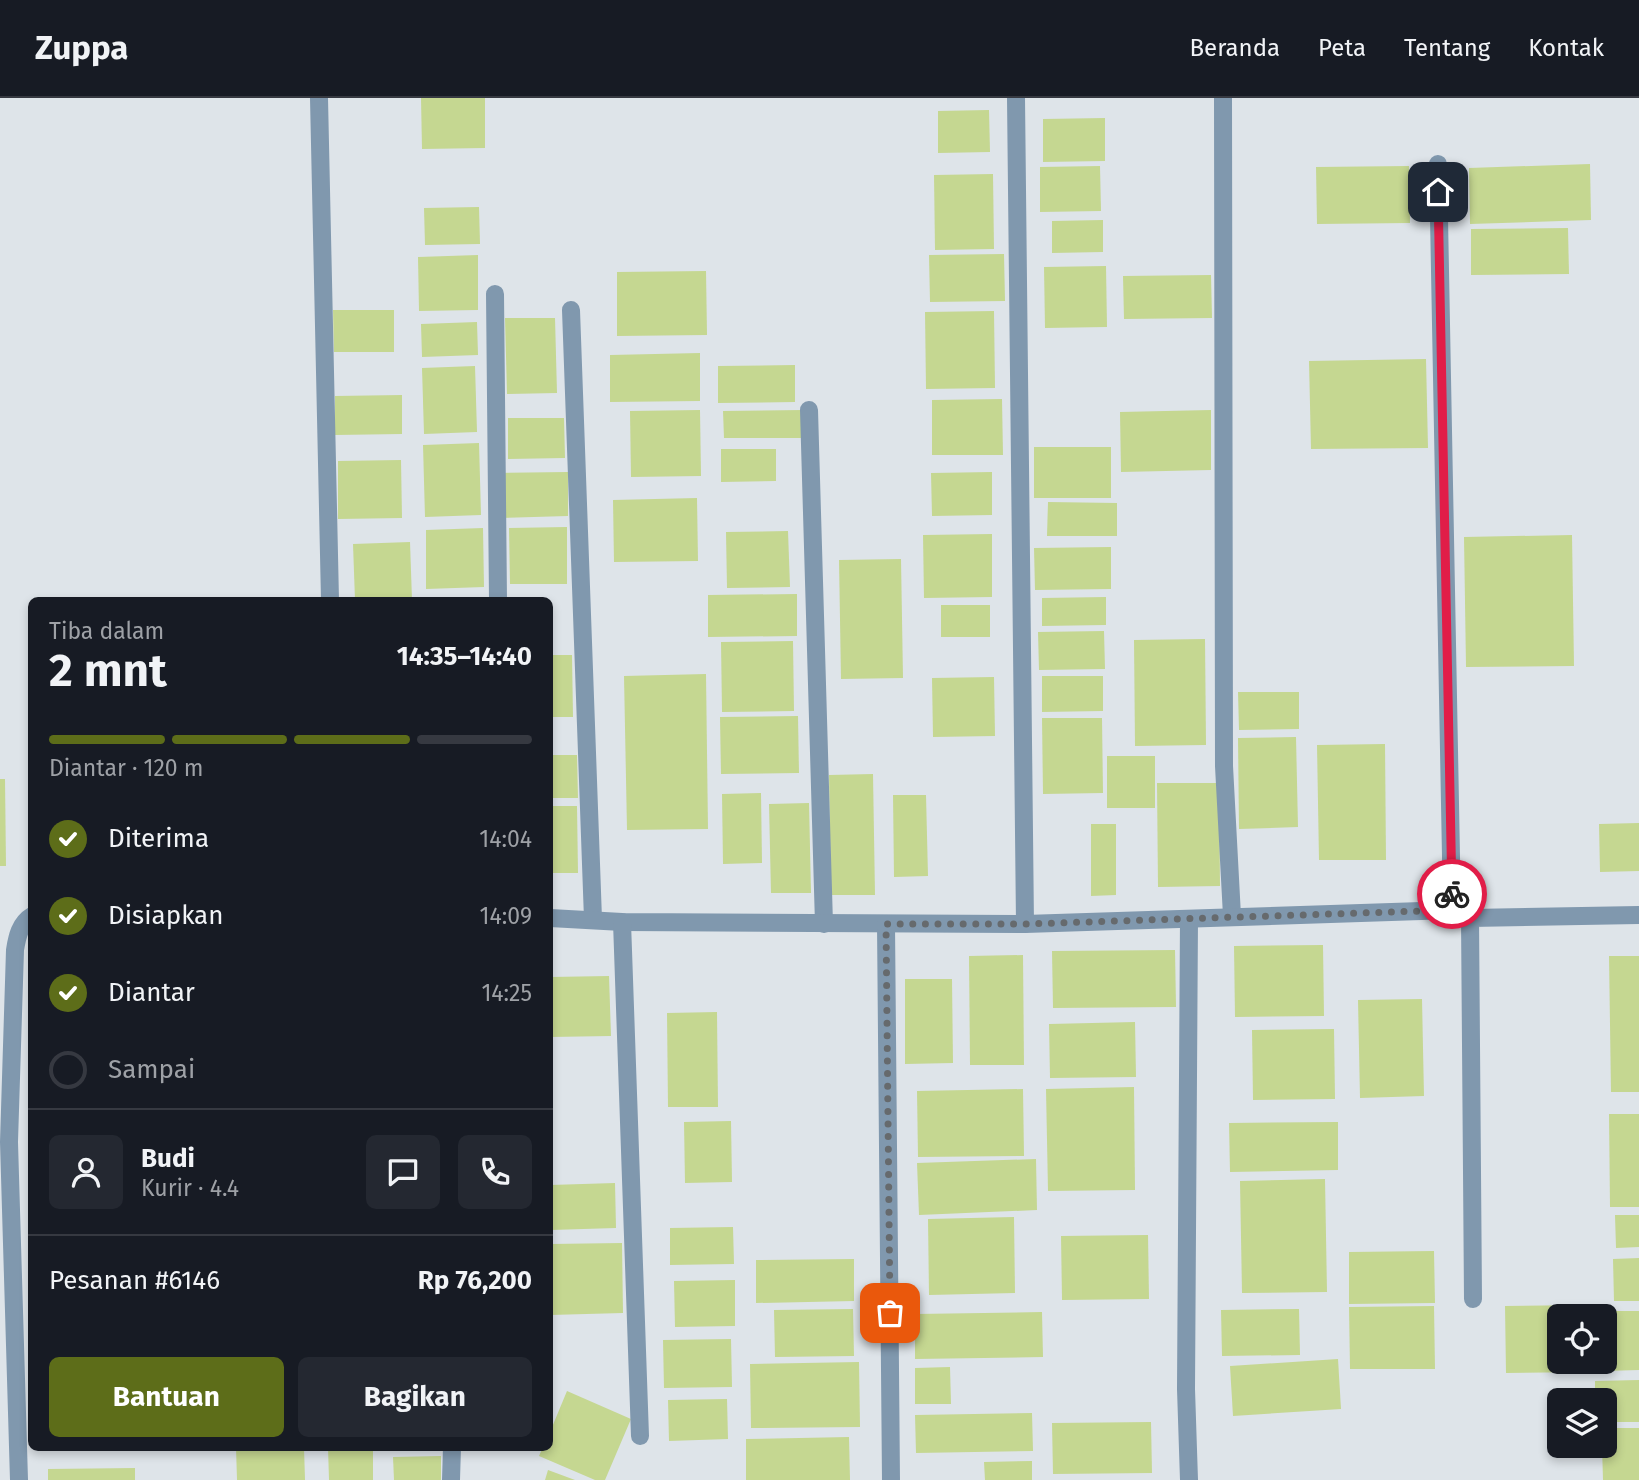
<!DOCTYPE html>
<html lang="id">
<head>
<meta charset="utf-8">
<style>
  :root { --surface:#171b24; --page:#242831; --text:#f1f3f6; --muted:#9ea1a6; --line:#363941; --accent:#5d6d19 }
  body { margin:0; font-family:"Fira Sans",sans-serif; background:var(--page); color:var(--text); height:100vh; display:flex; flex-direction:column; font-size:26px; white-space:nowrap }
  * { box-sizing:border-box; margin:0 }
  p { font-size:23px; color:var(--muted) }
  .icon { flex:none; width:38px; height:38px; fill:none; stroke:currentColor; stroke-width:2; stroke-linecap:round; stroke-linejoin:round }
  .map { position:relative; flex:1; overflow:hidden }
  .panel { position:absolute; left:28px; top:499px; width:525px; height:854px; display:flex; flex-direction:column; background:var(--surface); border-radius:10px; box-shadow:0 4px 10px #0003 }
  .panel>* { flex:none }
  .controls { position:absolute; left:1547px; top:1206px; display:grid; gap:14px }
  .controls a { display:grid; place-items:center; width:70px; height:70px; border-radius:10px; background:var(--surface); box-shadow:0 4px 10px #0003; font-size:35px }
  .pin { position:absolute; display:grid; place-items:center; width:60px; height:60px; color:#fff; margin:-30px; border-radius:14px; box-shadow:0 4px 10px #0006 }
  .courier { position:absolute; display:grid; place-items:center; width:70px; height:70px; margin:-35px; border:5px solid #e11d48; border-radius:50%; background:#fff; color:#222; box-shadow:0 2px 9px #0007 }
  .head em { font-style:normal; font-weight:700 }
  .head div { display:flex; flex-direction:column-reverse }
  .head { display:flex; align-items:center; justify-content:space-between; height:119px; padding:0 21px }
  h1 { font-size:46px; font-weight:700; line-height:52px }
  .bar { display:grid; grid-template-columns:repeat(4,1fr); gap:10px 7px; align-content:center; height:84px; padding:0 21px }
  .bar i { height:9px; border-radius:5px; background:var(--line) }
  .bar .current { background:var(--accent) }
  .bar p { grid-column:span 4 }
  .line { display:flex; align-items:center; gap:18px; padding:0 21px; border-top:2px solid var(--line) }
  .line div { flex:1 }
  .round { display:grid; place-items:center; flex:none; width:74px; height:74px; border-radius:10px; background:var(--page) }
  ol { padding:0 21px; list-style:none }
  li { display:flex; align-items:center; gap:21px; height:77px }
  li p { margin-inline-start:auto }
  li .icon { padding:7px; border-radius:50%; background:var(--accent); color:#fff; stroke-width:4 }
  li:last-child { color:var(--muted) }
  li i { width:38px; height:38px; border:4px solid var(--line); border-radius:50% }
  .button { display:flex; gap:14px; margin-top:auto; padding:14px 21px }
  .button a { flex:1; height:80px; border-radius:10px; background:var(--accent); color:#fff; font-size:28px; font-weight:700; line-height:80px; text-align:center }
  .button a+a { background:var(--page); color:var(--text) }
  header { display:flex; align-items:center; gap:42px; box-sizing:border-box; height:98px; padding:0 35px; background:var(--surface); border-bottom:2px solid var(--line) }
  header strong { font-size:33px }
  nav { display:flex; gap:38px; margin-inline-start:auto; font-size:24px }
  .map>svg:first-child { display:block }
  .building { fill:#c5d791 }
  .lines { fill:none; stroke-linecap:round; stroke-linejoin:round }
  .street { stroke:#8098ae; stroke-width:18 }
  .done { stroke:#666a6d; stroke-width:7; stroke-dasharray:0 12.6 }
  .route { stroke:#e11d48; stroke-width:9 }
</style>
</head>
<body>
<header>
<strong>Zuppa</strong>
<nav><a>Beranda</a><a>Peta</a><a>Tentang</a><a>Kontak</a></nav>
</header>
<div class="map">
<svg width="1639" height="1382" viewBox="0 0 1639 1382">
  <rect width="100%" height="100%" fill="#dee4e9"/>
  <g class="building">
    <polygon points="421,0 485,0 485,50 422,51"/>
    <polygon points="989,12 990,54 938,55 938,13"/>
    <polygon points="1105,20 1105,63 1043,64 1043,21"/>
    <polygon points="1590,66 1591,122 1470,126 1469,70"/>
    <polygon points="1100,68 1101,113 1040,114 1040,69"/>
    <polygon points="1409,68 1410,125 1317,126 1316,69"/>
    <polygon points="993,76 994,151 935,152 934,77"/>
    <polygon points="479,109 480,146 425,147 424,110"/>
    <polygon points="1103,122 1103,154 1052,155 1052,123"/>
    <polygon points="1568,130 1569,176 1471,177 1471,131"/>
    <polygon points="1004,156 1005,203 930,204 929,157"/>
    <polygon points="478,157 478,212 419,213 418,159"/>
    <polygon points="1106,168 1107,229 1045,230 1044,169"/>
    <polygon points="706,173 707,237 617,238 617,174"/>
    <polygon points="1211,177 1212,220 1124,221 1123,178"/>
    <polygon points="333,212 394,212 394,254 334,254"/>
    <polygon points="994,213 995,290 926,291 925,214"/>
    <polygon points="505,220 555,220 557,295 507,296"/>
    <polygon points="477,224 478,257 422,259 421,226"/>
    <polygon points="700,255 700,303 610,304 610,257"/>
    <polygon points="1426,261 1428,350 1311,351 1309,263"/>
    <polygon points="795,267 795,304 718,305 718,268"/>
    <polygon points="475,268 477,334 424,336 422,270"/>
    <polygon points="402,297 402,336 335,337 335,298"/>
    <polygon points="1002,301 1003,357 932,357 932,302"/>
    <polygon points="700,312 701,378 631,379 630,313"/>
    <polygon points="804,312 805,340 724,340 723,313"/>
    <polygon points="1211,312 1211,372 1121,374 1120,314"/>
    <polygon points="508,320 564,320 565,360 508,361"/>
    <polygon points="479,345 481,417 425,419 423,347"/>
    <rect x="1034" y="349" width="77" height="51"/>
    <polygon points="721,351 776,351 776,383 721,384"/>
    <polygon points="401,362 402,420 338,421 338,363"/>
    <polygon points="568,374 568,418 500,420 499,375"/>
    <polygon points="992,374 992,417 932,418 931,375"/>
    <polygon points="697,400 698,463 614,464 613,402"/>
    <polygon points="1048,404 1117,405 1117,438 1047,438"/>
    <polygon points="567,429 567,486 510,486 509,430"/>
    <polygon points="483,430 484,489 426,491 426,432"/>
    <polygon points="788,433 790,489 727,490 726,434"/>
    <polygon points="992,436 992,499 924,500 923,437"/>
    <polygon points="1572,437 1574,568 1466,569 1464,439"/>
    <polygon points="410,444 412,502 355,502 353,446"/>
    <polygon points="1111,449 1111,491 1035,492 1034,450"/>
    <polygon points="901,461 903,580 841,581 839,462"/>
    <polygon points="797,496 797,538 708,539 708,497"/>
    <polygon points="1106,499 1106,527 1042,528 1042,500"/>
    <rect x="941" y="507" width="49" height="32"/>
    <polygon points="1104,533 1105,571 1039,572 1038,534"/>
    <polygon points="1205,541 1206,647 1135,648 1134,542"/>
    <polygon points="793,543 794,613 722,614 721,544"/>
    <polygon points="550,557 572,557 573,619 550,619"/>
    <polygon points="706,576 708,731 627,732 624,578"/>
    <polygon points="1042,578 1103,578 1103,613 1042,614"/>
    <polygon points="994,579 995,638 933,639 932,580"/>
    <polygon points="1238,594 1299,594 1299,631 1239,632"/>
    <polygon points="798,618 799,675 721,676 720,619"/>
    <polygon points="1042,620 1102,620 1103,695 1043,696"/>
    <polygon points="1296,639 1298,729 1239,731 1238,640"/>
    <polygon points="1385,646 1386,762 1319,762 1317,647"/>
    <polygon points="550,657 577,657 578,700 550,700"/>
    <rect x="1107" y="658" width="48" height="52"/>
    <polygon points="873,676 875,797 831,797 829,677"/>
    <polygon points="0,681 5,681 6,768 0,768"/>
    <polygon points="1157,685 1219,685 1220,788 1158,789"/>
    <polygon points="761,695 762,765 723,766 722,696"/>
    <polygon points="893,697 926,697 928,778 894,779"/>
    <polygon points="809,705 811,795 771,795 769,706"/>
    <polygon points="550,708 577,708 578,775 550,775"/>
    <polygon points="1639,725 1639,773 1600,774 1599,726"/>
    <polygon points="1091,726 1116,726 1116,797 1091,798"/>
    <polygon points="1323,847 1324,918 1235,919 1234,848"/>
    <polygon points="1175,852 1176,909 1053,910 1052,853"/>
    <polygon points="1023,857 1024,967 970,967 969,858"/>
    <polygon points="1609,858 1639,858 1639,994 1611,994"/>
    <polygon points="609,878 611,938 550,939 550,879"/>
    <polygon points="905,881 952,881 953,965 905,966"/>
    <polygon points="1422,901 1424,998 1360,1000 1358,902"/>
    <polygon points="717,914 718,1009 668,1009 667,915"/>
    <polygon points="1135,924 1136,979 1050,980 1049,926"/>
    <polygon points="1334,931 1335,1001 1253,1002 1252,932"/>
    <polygon points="1134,989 1135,1092 1048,1093 1046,991"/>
    <polygon points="1023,991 1024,1058 918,1059 917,993"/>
    <polygon points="1609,1016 1639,1016 1639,1109 1610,1109"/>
    <polygon points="731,1023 732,1084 685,1085 684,1024"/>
    <polygon points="1338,1024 1338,1072 1230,1074 1229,1025"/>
    <polygon points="1036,1061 1037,1112 919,1117 917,1065"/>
    <polygon points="1325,1081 1327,1194 1242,1195 1240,1083"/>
    <polygon points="615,1085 616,1130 551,1132 550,1087"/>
    <polygon points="1615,1117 1639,1117 1639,1149 1616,1150"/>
    <polygon points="1014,1119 1015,1195 929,1197 928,1121"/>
    <polygon points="733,1129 734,1166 670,1167 670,1130"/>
    <polygon points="1148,1137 1149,1201 1062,1202 1061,1138"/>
    <polygon points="622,1145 623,1215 550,1217 550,1146"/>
    <polygon points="1434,1153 1435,1205 1349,1206 1349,1154"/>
    <polygon points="1639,1160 1639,1203 1614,1203 1613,1161"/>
    <polygon points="854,1161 854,1203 756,1205 756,1162"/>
    <polygon points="735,1182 735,1228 675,1229 674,1183"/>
    <polygon points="1586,1207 1586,1218 1559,1218 1559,1264 1586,1264 1587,1274 1506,1275 1505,1208"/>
    <polygon points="1434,1208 1435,1271 1350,1271 1349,1209"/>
    <polygon points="853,1211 854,1258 775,1259 774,1212"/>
    <polygon points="1299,1211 1300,1257 1222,1258 1221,1212"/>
    <polygon points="1605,1213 1639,1213 1639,1272 1605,1273"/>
    <polygon points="1042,1214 1043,1259 915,1261 915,1216"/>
    <polygon points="731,1241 732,1289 664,1290 663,1242"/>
    <polygon points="1338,1261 1341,1311 1233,1318 1230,1268"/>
    <polygon points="859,1264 860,1329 751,1330 750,1266"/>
    <polygon points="950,1269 951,1306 915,1306 915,1270"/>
    <polygon points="1639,1282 1639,1324 1605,1324 1605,1302 1595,1302 1595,1283"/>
    <polygon points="567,1293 631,1321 605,1382 595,1382 539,1358 543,1349 550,1349 550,1334"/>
    <polygon points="727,1301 728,1341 669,1343 668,1302"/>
    <polygon points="1032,1315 1033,1353 916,1355 915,1317"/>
    <polygon points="1151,1324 1152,1375 1053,1376 1052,1325"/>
    <polygon points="1605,1330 1639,1330 1639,1382 1603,1382 1602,1348 1605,1348"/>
    <polygon points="849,1339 850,1382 746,1382 746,1341"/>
    <polygon points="236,1349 304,1349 305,1382 237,1382"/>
    <polygon points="328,1349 373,1349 373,1382 329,1382"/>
    <polygon points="441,1358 441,1382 394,1382 393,1359"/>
    <polygon points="1032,1363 1032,1382 985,1382 984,1364"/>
    <polygon points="135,1370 135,1382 48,1382 48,1371"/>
    <polygon points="548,1372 575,1382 545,1382"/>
  </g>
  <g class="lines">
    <g class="street">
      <polyline points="319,0 330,502"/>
      <polyline points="1016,0 1025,826"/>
      <polyline points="1223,0 1224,668 1232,818"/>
      <polyline points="1438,66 1452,812"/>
      <polyline points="495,196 498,502"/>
      <polyline points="571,212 593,821"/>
      <polyline points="809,312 824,826"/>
      <polyline points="550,820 622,824 1025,826 1452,812 1470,820 1639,817"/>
      <polyline points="1470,820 1473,1201"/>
      <polyline points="1189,821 1186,1291 1189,1382"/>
      <polyline points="622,824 640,1338"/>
      <polyline points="886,826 891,1382"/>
      <path d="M 19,1382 L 9,1044 L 15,852 C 17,839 20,825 32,818"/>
      <polyline points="451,1382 452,1349"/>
    </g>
  </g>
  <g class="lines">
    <polyline class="done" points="890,1215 886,826 1026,826 1452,812 1452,796"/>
    <polyline class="route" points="1438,94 1452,796"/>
  </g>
</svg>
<div class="controls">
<a><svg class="icon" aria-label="locate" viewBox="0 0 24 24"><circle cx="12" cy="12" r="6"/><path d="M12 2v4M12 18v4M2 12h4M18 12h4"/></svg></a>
<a><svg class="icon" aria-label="layers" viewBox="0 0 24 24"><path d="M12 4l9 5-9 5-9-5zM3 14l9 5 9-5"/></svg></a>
</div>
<div class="pin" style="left:890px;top:1215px;background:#ea580c"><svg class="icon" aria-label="bag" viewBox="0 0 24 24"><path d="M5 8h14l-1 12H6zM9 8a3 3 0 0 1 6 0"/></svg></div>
<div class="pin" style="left:1438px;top:94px;background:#1f2937"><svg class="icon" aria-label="home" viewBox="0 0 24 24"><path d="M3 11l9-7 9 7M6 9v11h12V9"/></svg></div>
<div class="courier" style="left:1452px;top:796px"><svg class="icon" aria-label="bike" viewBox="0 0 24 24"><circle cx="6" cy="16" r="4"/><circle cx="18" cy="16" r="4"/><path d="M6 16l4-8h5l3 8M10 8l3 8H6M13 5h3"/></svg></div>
<section class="panel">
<div class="head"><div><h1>2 mnt</h1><p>Tiba dalam</p></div><em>14:35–14:40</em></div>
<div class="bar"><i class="current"></i><i class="current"></i><i class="current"></i><i></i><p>Diantar · 120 m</p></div>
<ol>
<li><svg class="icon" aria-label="check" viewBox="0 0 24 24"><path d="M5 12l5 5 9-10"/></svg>Diterima<p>14:04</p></li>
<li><svg class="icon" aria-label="check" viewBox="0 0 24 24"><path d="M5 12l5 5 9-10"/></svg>Disiapkan<p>14:09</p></li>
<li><svg class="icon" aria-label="check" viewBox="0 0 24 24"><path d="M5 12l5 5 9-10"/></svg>Diantar<p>14:25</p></li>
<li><i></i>Sampai</li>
</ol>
<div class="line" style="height:126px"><a class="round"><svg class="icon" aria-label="person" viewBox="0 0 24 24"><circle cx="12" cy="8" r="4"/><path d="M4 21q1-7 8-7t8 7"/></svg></a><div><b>Budi</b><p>Kurir · 4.4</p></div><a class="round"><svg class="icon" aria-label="chat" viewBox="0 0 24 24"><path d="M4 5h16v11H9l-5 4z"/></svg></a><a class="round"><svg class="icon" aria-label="phone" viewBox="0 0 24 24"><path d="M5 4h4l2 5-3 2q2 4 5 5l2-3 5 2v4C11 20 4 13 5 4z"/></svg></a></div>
<div class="line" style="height:91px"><div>Pesanan #6146</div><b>Rp 76,200</b></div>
<div class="button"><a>Bantuan</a><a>Bagikan</a></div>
</section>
</div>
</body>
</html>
